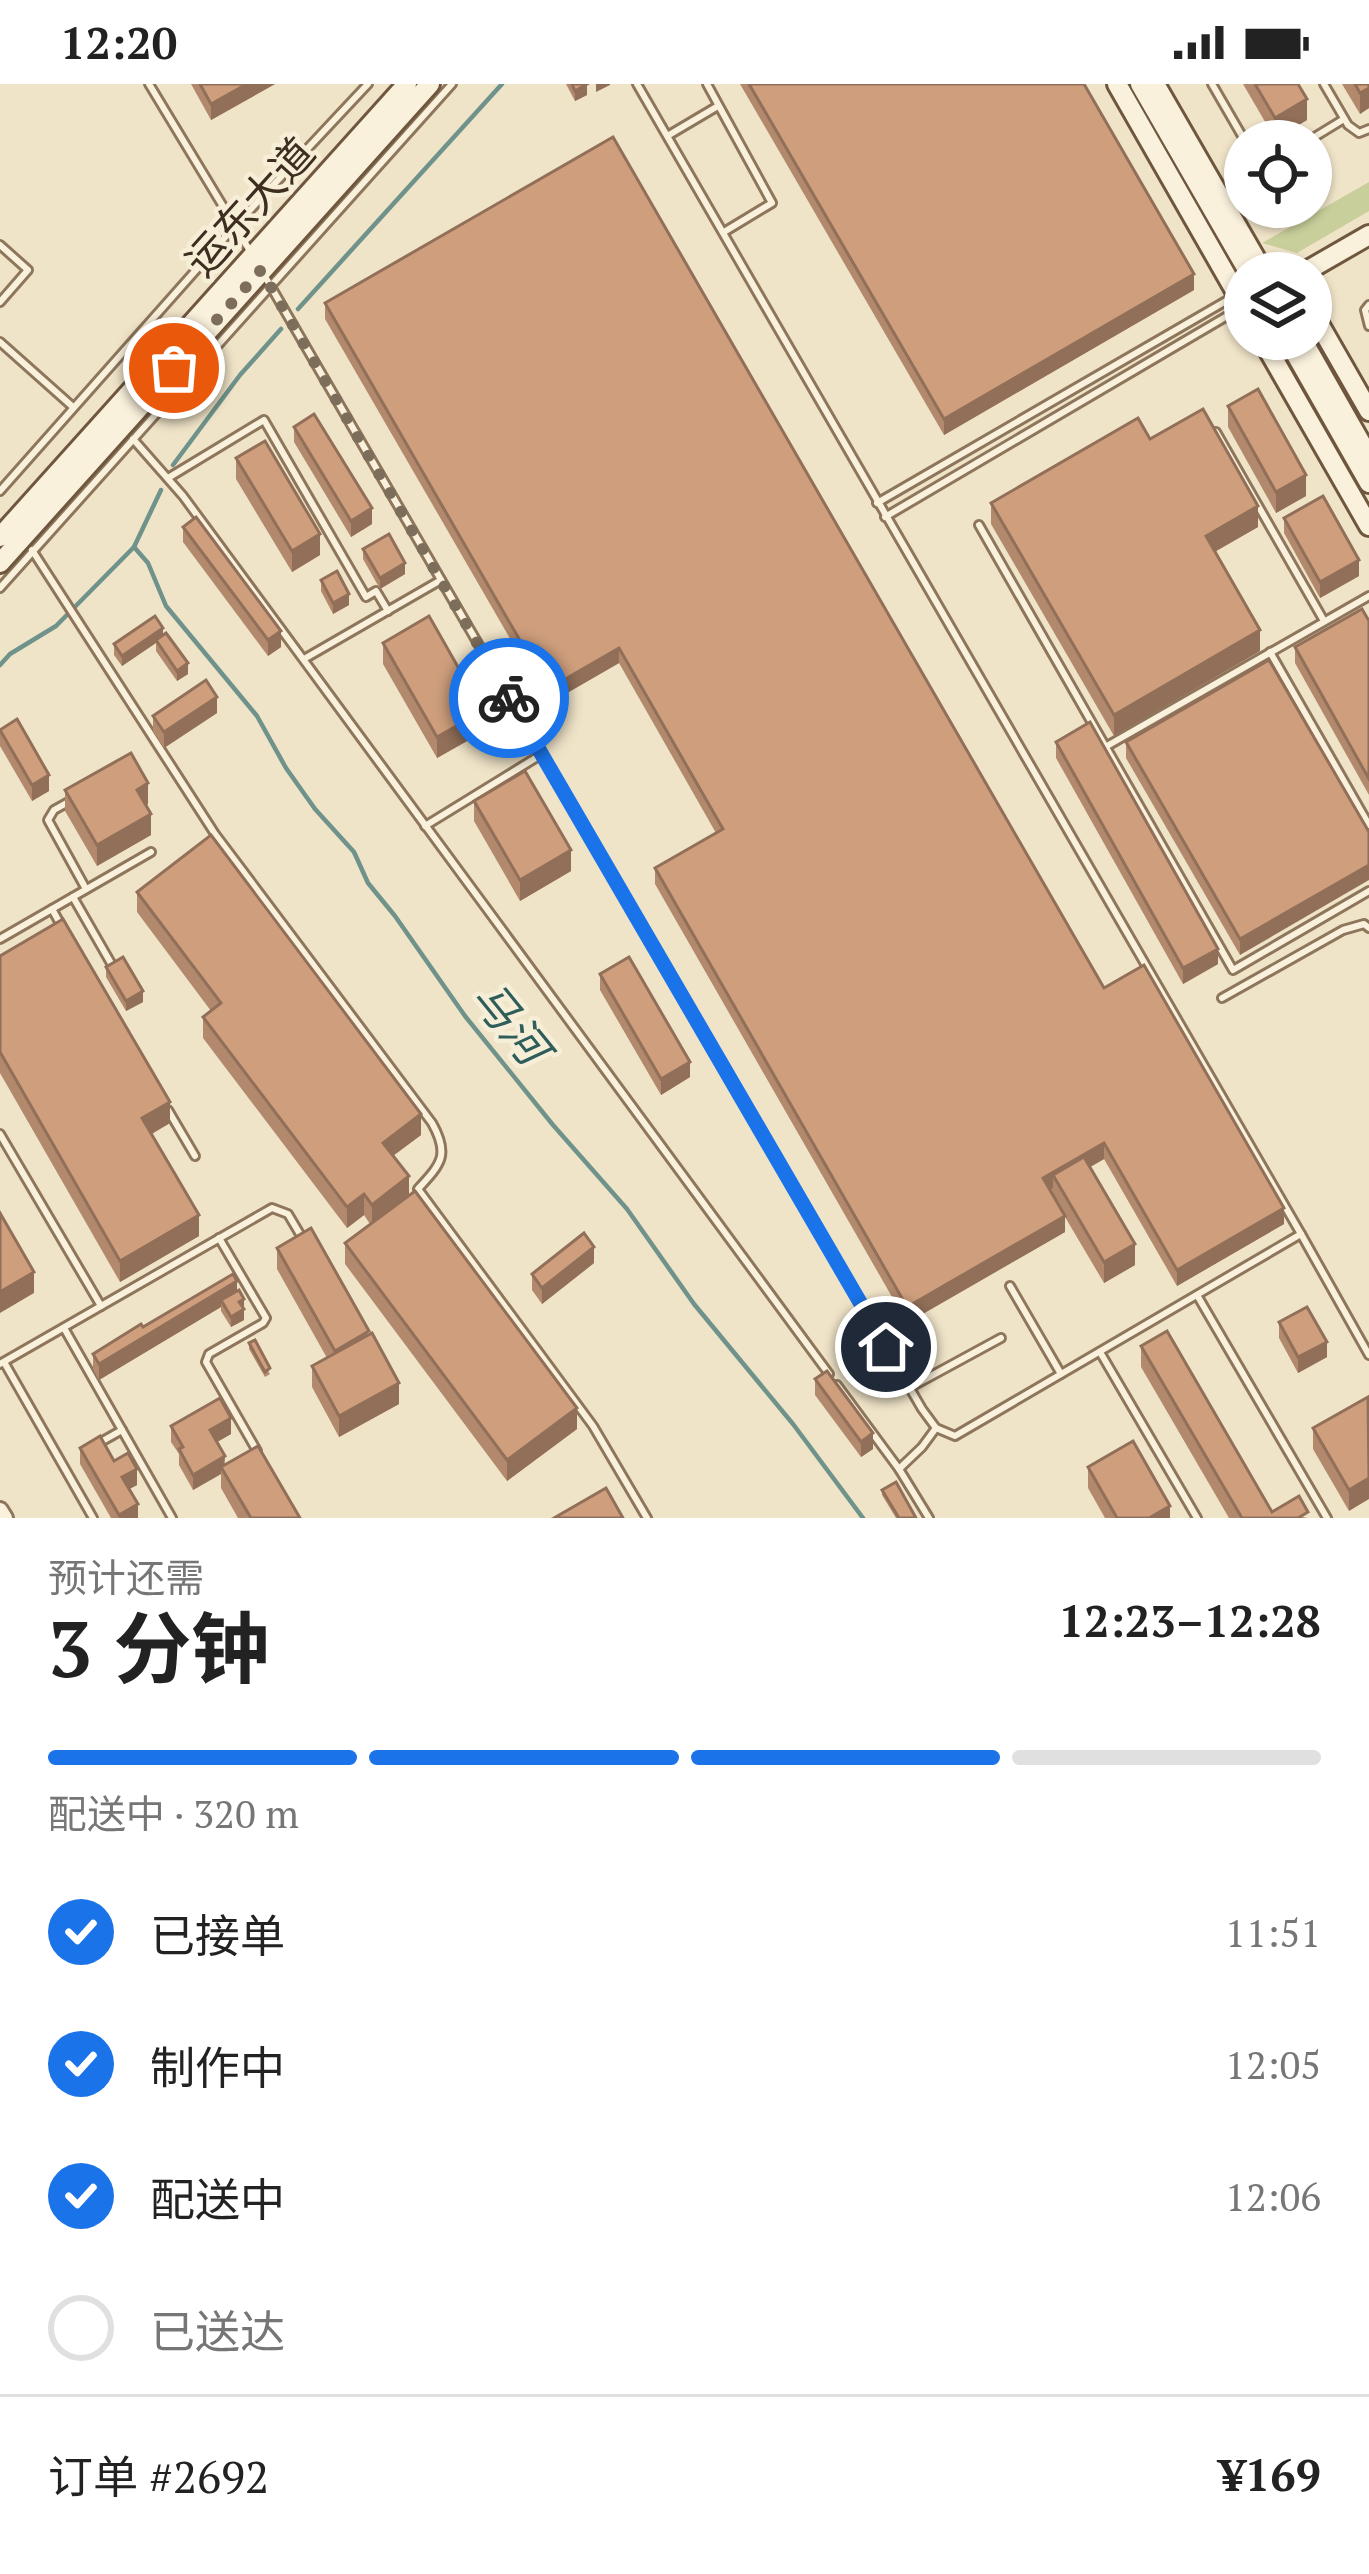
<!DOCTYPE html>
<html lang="zh">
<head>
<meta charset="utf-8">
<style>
  :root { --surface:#fff; --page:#f2f2f2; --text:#222; --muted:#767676; --line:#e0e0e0; --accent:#1a73e8 }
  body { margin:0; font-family:"PT Serif","Noto Sans SC",serif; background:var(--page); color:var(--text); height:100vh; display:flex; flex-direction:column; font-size:45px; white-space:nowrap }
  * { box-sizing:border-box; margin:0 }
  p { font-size:39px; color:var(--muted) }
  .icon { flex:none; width:66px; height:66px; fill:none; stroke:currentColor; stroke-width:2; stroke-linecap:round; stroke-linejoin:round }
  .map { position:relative; height:1434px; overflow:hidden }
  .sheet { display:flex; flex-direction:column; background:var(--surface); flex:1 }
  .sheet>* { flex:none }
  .fabs { position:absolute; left:1224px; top:36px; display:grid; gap:24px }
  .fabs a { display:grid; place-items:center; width:108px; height:108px; border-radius:50%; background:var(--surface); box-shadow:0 3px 9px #0004; font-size:60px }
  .pin { position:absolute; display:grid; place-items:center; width:102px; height:102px; color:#fff; margin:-51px; border:6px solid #fff; border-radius:50%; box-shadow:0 3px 12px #0007 }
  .courier { position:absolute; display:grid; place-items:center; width:120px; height:120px; margin:-60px; border:9px solid #1a73e8; border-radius:50%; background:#fff; color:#222; box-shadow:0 3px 15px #0007 }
  .summary em { font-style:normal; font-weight:700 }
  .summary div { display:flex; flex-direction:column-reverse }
  .summary { display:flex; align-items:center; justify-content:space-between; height:204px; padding:0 48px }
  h1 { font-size:78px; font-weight:700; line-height:90px }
  .bar { display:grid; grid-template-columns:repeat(4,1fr); gap:18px 12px; align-content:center; height:144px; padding:0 48px }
  .bar i { height:15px; border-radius:9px; background:var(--line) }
  .bar .on { background:var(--accent) }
  .bar p { grid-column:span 4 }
  .line { display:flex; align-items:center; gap:30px; padding:0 48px; border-top:3px solid var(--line) }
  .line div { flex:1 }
  ol { padding:0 48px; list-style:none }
  li { display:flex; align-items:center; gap:36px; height:132px }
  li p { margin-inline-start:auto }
  li .icon { padding:12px; border-radius:50%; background:var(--accent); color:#fff; stroke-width:4 }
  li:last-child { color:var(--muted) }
  li i { width:66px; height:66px; border:6px solid var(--line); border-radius:50% }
  .status { display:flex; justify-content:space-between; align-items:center; height:84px; padding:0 60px; background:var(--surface); direction:ltr }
  .status svg { height:33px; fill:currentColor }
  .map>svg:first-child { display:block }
  .green { fill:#c9cf9b }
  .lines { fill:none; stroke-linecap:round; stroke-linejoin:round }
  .stream { stroke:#6f938a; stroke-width:4.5 }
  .lane-casing { stroke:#8d765c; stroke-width:12 }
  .street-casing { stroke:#8d765c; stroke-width:20 }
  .secondary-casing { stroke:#6f573f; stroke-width:24 }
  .lane { stroke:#faf1dc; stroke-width:6 }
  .street { stroke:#faf1dc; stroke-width:14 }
  .secondary { stroke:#faf1dc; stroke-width:18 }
  .wall { fill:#b2896c }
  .shaded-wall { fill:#916f58 }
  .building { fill:#cf9f7d; stroke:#916f58; stroke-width:3 }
  .done { stroke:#7c6e5b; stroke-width:12; stroke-dasharray:0 21.6 }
  .route { stroke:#1a73e8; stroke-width:15 }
  .labels { text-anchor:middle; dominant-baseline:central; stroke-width:9; stroke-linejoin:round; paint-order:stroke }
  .street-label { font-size:42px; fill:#3d2e20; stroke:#f7eed8 }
  .water-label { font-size:45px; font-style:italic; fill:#2f5d5a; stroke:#f7eed8 }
</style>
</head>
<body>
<div class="status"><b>12:20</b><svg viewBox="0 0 49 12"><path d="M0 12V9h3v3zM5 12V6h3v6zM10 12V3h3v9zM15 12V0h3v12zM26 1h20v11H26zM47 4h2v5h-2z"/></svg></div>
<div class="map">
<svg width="1369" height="1434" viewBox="0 0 1369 1434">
  <rect width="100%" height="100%" fill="#f0e4c8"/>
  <polygon class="green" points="1369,98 1369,127 1297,169 1262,159"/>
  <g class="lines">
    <g class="stream">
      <polyline points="298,225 502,0"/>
      <polyline points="173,381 240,291 281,245"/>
      <polyline points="134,463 148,479 166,522 257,632 286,684 315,725 354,768 368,799 395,832 465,932 553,1041 627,1125 694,1220 793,1340 863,1434"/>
      <polyline points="0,581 10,570 56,542 134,463 161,406"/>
    </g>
    <defs>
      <g id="lane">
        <polyline points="149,0 250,167"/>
        <polyline points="707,0 772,119 724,148"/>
        <polyline points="1212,0 1245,57"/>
        <polyline points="1324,0 1348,41 1359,49 1369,45"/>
        <polyline points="669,51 718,22"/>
        <polyline points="1308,57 1344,35"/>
        <polyline points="0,161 28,186 0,218"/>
        <polyline points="263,189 922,1325 936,1344 955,1352 1301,1150 637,0"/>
        <polyline points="1369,221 1365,226 1369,242"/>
        <polyline points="0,258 73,323"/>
        <polyline points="1216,348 1324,537"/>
        <polyline points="133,355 183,412 829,1290"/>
        <polyline points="168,394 264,336 366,513 376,507 388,527"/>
        <polyline points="0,407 235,142 368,0"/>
        <polyline points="877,419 1245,206"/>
        <polyline points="885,433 1239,225"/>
        <polyline points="979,441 1233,886 1369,807"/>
        <path d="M 32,466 L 215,750 L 432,1039 C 450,1071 441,1080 418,1105 L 593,1342 L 647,1434"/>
        <polyline points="0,504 452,0"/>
        <polyline points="1270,568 1369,741"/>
        <polyline points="304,575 441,496"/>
        <polyline points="1107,662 1369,512"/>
        <polyline points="72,716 54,726 48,736 86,805"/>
        <polyline points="425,742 542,670"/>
        <polyline points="73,813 112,881"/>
        <polyline points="52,825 62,843"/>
        <polyline points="0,855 151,768"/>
        <polyline points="1222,914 1343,846 1364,840 1369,844"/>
        <polyline points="168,1026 195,1072"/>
        <polyline points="0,1050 101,1222"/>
        <polyline points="1301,1150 1369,1271"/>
        <polyline points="219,1154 266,1234 263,1239 209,1270 206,1278 257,1367"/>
        <polyline points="1010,1202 1061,1290"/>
        <polyline points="1197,1211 1327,1434"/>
        <polyline points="64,1244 172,1434"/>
        <polyline points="1100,1268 1197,1434"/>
        <polyline points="4,1278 93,1434"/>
        <polyline points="0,1280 272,1124 288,1130 304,1157"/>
        <polyline points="837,1301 899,1385 929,1434"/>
        <polyline points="909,1304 1001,1254"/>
        <polyline points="99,1359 122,1346"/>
        <polyline points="899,1385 922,1363 936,1344"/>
      </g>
      <polyline id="street" points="0,1426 5,1434"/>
      <g id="secondary">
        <polyline points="1117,0 1245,224"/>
        <polyline points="1140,0 1249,189"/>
        <polyline points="1155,0 1264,189"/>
        <polyline points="1303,189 1369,151"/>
        <polyline points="1311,226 1369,327"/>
        <polyline points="1262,255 1369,442"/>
        <polyline points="1287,255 1369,399"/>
        <polyline points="1302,255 1369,373"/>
        <polyline points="0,453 407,0"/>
        <polyline points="0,479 430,0"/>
      </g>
    </defs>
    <use href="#lane" class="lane-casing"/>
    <use href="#street" class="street-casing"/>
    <use href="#secondary" class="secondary-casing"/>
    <use href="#lane" class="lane"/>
    <use href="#street" class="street"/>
    <use href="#secondary" class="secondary"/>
  </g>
  <g class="wall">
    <polygon points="191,0 275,0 211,36"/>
    <polygon points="566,0 587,0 587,11 575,17"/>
    <polygon points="740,0 1084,0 1194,206 944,351"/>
    <polygon points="1243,0 1298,0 1307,36 1275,55"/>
    <polygon points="1342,0 1369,0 1369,24 1360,30"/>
    <polygon points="325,219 1104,904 1284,1140 1177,1202 1104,1075 1090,1083 1135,1181 1104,1199 1065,1133 1065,1148 907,1239 655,800 655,784 716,749 619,579 548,620 325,235"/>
    <polygon points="1228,322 1306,412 1276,429 1228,343"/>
    <polygon points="294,343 372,440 351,453 294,358"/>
    <polygon points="1150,355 1258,443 1215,467 1260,567 1114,652 991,440 991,419"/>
    <polygon points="236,374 320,471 292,488 236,395"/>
    <polygon points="1284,434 1359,492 1320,514 1284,449"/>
    <polygon points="183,443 281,563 268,572 183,458"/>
    <polygon points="363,465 405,490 380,505 363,475"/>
    <polygon points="321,496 349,521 333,530 321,507"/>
    <polygon points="1369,537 1369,711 1295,579 1295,563"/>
    <polygon points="163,551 188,590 177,597 156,567 156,559 122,582 114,571 114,560"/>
    <polygon points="383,559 483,648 437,674 383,580"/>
    <polygon points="217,629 164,664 153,647 153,632"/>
    <polygon points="0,645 49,707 32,717 0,662"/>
    <polygon points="1056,658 1218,880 1183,900 1056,674"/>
    <polygon points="1126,658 1369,748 1240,871 1126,674"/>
    <polygon points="65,706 148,720 146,721 151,751 97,782 65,727"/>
    <polygon points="474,717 571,787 520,817 474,737"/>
    <polygon points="137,808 421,1051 393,1072 409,1111 577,1345 507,1397 345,1180 345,1159 370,1140 364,1131 347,1144 203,954 203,933 211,927 137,828"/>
    <polygon points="0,872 170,1039 152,1050 199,1152 120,1198 0,989"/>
    <polygon points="106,883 143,918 126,927 106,893"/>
    <polygon points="600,890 690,993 661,1011 600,906"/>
    <polygon points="277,1164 369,1251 399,1320 339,1353 312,1303 312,1282 327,1274 277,1185"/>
    <polygon points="594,1179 542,1220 532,1206 532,1190"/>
    <polygon points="237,1207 244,1215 244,1236 231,1243 221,1227 221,1223 99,1296 93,1285 93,1270 143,1243"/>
    <polygon points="1279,1238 1327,1273 1298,1289 1279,1254"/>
    <polygon points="249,1259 270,1290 265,1293 249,1265"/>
    <polygon points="1141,1262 1272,1428 1308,1434 1229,1434 1141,1283"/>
    <polygon points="815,1295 873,1365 861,1373 815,1311"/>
    <polygon points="1368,1313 1349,1427 1313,1365 1313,1344"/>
    <polygon points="171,1342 231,1350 217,1358 225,1381 300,1434 238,1434 221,1404 221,1390 193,1406 179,1381 179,1370 171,1358"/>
    <polygon points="80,1364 114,1377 137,1401 129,1405 138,1434 111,1434 80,1380"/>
    <polygon points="1088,1383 1170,1434 1105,1434 1088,1404"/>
    <polygon points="882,1406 916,1434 896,1434 882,1411"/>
  </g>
  <g class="shaded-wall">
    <polygon points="247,0 275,0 211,36 211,20"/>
    <polygon points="587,0 587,11 575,17 575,7"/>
    <polygon points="596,0 610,0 610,1 596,8"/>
    <polygon points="1369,4 1369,24 1360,30 1360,9"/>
    <polygon points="1307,15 1307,36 1275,55 1275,34"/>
    <polygon points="1194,190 1194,206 944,351 944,335"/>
    <polygon points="1306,391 1306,412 1276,429 1276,408"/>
    <polygon points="1258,422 1258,443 1206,473 1206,452"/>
    <polygon points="372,424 372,440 351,453 351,437"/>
    <polygon points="320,450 320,471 292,488 292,467"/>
    <polygon points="1359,476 1359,492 1320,514 1320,498"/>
    <polygon points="405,479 405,490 380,505 380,494"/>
    <polygon points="349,510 349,521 333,530 333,519"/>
    <polygon points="163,544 163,554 122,582 122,572"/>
    <polygon points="1260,546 1260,567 1114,652 1114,631"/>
    <polygon points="281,547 281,563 268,572 268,556"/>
    <polygon points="619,564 619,579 548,620 548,605"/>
    <polygon points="188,579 188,590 177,597 177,587"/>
    <polygon points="217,613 217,629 164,664 164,648"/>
    <polygon points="483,627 483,648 437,674 437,653"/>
    <polygon points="49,691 49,707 32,717 32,701"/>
    <polygon points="148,699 148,720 137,727 137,706"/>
    <polygon points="151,730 151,751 97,782 97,761"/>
    <polygon points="571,766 571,787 520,817 520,796"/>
    <polygon points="1369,781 1369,796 1240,871 1240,855"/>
    <polygon points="1218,865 1218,880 1183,900 1183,884"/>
    <polygon points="143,907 143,918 126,927 126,917"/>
    <polygon points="690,978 690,993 661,1011 661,995"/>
    <polygon points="170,1018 170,1039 142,1055 142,1034"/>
    <polygon points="421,1030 421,1051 383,1079 383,1059"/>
    <polygon points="1104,1059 1104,1075 1059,1101 1053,1091 1053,1104 1043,1110 1043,1094"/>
    <polygon points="409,1092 409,1113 372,1142 372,1121"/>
    <polygon points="364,1110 364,1131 347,1144 347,1123"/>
    <polygon points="1284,1124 1284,1140 1177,1202 1177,1186"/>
    <polygon points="199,1131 199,1152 120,1198 120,1177"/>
    <polygon points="1065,1132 1065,1148 907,1239 907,1223"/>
    <polygon points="1135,1160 1135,1181 1104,1199 1104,1178"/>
    <polygon points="594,1163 594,1179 542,1220 542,1204"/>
    <polygon points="34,1188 34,1209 0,1229 0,1208"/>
    <polygon points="237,1197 237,1213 221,1216 221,1223 99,1296 99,1280"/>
    <polygon points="244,1215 244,1236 231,1243 231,1233 239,1218"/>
    <polygon points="1327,1258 1327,1273 1298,1289 1298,1273"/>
    <polygon points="399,1299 399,1320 339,1353 339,1332"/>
    <polygon points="577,1324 577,1345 507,1397 507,1376"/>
    <polygon points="231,1334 231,1350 210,1362 210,1346"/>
    <polygon points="873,1349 873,1365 861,1373 861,1358"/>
    <polygon points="225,1372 224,1389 221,1383 221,1390 193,1406 193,1391"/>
    <polygon points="137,1385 137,1401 122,1409 122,1393"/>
    <polygon points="1369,1394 1369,1415 1349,1427 1349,1406"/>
    <polygon points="138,1420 138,1434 119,1434 119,1431"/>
    <polygon points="1170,1422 1170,1434 1149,1434"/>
  </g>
  <g class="building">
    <polygon points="200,0 247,0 211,20"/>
    <polygon points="572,0 587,0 575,7"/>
    <polygon points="749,0 1084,0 1194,190 944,335"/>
    <polygon points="1255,0 1298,0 1307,15 1275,34"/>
    <polygon points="1355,0 1369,0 1369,4 1360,9"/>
    <polygon points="613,53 1104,904 1144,881 1284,1124 1177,1186 1104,1059 1043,1094 1065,1132 907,1223 655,784 723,745 619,564 548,605 325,219"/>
    <polygon points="1258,305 1306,391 1276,408 1228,322"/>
    <polygon points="1203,325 1258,422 1206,452 1260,546 1114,631 991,419 1138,334 1150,355"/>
    <polygon points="314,330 372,424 351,437 294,343"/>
    <polygon points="265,357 320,450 292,467 236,374"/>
    <polygon points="1323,412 1359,476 1320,498 1284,434"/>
    <polygon points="196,433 281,547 268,556 183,443"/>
    <polygon points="389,450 405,479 380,494 363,465"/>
    <polygon points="337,487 349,510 333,519 321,496"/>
    <polygon points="1362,525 1369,537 1369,695 1295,563"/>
    <polygon points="155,532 163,544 122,572 114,560"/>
    <polygon points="429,532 483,627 437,653 383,559"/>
    <polygon points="166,549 188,579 177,587 156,556"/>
    <polygon points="1269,576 1369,748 1369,781 1240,855 1126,658"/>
    <polygon points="206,596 217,613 164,648 153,632"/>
    <polygon points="17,635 49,691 32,701 0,646"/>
    <polygon points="1090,638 1218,865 1183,884 1056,658"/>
    <polygon points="131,669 148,699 137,706 151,730 97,761 65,706"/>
    <polygon points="525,687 571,766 520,796 474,717"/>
    <polygon points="211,751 421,1030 383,1059 409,1092 372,1121 364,1110 347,1123 203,933 221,919 137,808"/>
    <polygon points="63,835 170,1018 142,1034 199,1131 120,1177 0,968 0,872"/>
    <polygon points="123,873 143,907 126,917 106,883"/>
    <polygon points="629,873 690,978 661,995 600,890"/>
    <polygon points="1084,1073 1135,1160 1104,1178 1053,1091"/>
    <polygon points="415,1107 577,1324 507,1376 345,1159"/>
    <polygon points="0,1129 34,1188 0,1208"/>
    <polygon points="311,1144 369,1247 335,1267 277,1164"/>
    <polygon points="584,1149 594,1163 542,1204 532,1190"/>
    <polygon points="233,1190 237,1197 99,1280 93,1270 141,1240 143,1243"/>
    <polygon points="239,1206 244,1215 239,1218 244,1225 231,1233 221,1216"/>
    <polygon points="1307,1223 1327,1258 1298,1273 1279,1238"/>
    <polygon points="1167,1247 1272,1428 1299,1412 1308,1428 1298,1434 1242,1434 1141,1262"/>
    <polygon points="372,1249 399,1299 339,1332 312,1282"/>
    <polygon points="255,1256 270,1284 265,1288 249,1259"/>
    <polygon points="827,1287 873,1349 861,1358 815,1295"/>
    <polygon points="1368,1313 1369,1394 1349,1406 1313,1344"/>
    <polygon points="220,1314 231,1334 210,1346 225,1372 193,1391 179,1365 183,1363 171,1342"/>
    <polygon points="100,1352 114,1377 128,1369 137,1385 122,1393 138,1420 119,1431 80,1364"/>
    <polygon points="1133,1357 1170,1422 1149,1434 1117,1434 1088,1383"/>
    <polygon points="258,1362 300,1434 251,1434 221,1383"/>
    <polygon points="896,1398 916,1434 899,1434 882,1406"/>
    <polygon points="606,1404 623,1434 554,1434"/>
  </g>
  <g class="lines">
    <polyline class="done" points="174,284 261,186 509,614"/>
    <polyline class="route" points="509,614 886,1263"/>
  </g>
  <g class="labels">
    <g class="street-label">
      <text transform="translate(249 122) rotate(-48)">运东大道</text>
    </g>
    <g class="water-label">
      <text transform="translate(511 938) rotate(51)">马河</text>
    </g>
  </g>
</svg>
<div class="fabs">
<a><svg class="icon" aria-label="locate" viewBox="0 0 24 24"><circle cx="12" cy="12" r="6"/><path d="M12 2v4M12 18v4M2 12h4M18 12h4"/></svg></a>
<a><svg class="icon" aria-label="layers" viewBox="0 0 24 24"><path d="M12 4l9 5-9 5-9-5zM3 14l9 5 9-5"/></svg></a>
</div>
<div class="pin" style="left:174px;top:284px;background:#ea580c"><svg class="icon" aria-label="bag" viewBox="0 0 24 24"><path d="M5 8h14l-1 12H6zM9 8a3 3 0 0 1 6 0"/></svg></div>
<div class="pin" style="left:886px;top:1263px;background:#1f2937"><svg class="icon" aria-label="home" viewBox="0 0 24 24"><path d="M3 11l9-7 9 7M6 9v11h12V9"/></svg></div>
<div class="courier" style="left:509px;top:614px"><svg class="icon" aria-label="bike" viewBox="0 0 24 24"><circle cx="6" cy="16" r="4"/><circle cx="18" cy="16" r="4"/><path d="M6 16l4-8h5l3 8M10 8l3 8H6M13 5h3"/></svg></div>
</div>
<section class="sheet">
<div class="summary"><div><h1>3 分钟</h1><p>预计还需</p></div><em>12:23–12:28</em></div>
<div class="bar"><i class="on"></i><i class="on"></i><i class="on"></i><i></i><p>配送中 · 320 m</p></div>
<ol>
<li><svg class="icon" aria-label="check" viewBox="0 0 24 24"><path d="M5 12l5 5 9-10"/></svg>已接单<p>11:51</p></li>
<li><svg class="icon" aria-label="check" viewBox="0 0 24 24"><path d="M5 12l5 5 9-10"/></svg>制作中<p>12:05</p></li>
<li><svg class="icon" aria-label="check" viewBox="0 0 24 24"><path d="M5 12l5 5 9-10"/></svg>配送中<p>12:06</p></li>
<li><i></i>已送达</li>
</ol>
<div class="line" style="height:156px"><div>订单 #2692</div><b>¥169</b></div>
</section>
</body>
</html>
